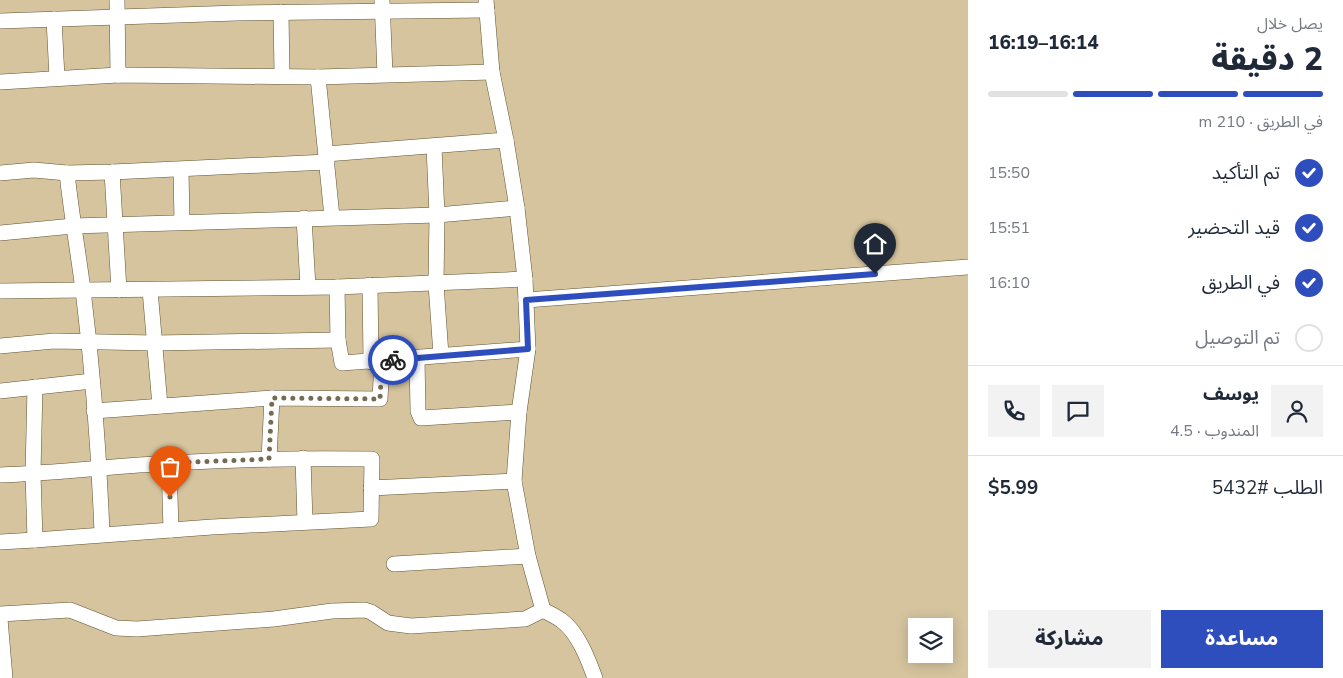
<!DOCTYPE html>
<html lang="ar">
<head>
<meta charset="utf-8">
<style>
  :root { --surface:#fff; --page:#f2f2f3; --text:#1f2937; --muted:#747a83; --line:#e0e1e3; --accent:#2e4ebe }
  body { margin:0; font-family:"Nunito Sans","Noto Sans Arabic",sans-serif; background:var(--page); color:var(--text); direction:rtl; height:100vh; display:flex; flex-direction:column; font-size:19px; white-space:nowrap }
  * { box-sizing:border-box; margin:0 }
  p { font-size:16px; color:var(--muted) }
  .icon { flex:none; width:28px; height:28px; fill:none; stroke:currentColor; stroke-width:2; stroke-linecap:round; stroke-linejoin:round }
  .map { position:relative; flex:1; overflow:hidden; direction:ltr }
  .side { display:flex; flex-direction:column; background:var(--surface); width:375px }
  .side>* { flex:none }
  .controls { position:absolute; left:908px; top:618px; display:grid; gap:10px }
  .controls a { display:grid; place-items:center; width:45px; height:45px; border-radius:0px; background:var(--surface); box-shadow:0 2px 12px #0003; font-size:25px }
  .pin { position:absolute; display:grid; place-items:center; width:42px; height:42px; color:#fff; margin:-51px -21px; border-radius:50% 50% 50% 0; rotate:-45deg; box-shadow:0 0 5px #0007 }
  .pin .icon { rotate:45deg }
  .courier { position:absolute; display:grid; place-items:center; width:50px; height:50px; margin:-25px; border:4px solid #2e4ebe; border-radius:50%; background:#fff; color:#222; box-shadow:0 1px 6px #0007 }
  .overview em { font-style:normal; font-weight:800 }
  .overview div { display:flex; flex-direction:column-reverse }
  .overview { display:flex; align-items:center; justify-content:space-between; height:85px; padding:0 20px }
  h1 { font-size:32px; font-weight:800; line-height:38px }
  .bar { display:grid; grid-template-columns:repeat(4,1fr); gap:8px 5px; align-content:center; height:60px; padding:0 20px }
  .bar i { height:6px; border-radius:4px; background:var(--line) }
  .bar .selected { background:var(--accent) }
  .bar p { grid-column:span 4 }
  .line { display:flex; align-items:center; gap:12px; padding:0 20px; border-top:1px solid var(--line) }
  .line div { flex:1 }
  .round { display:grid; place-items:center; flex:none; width:52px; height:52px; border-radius:0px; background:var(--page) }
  ol { padding:0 20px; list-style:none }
  li { display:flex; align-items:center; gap:15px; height:55px }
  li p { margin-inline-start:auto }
  li .icon { padding:5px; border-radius:50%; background:var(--accent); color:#fff; stroke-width:4 }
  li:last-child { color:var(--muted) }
  li i { width:28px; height:28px; border:2px solid var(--line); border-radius:50% }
  .primary-button { display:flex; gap:10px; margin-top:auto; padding:10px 20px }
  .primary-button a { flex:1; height:58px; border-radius:0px; background:var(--accent); color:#fff; font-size:20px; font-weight:800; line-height:58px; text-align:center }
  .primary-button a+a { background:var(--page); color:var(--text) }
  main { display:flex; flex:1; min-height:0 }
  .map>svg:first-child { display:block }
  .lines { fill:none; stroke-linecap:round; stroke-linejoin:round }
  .minor-casing { stroke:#625330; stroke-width:16 }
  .minor { stroke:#fff; stroke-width:15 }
  .done { stroke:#756b53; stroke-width:5; stroke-dasharray:0 9 }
  .route { stroke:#2e4ebe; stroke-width:6 }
</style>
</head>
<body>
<main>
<section class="side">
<div class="overview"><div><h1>2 دقيقة</h1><p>يصل خلال</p></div><em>16:14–16:19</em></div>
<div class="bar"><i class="selected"></i><i class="selected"></i><i class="selected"></i><i></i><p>في الطريق · 210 m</p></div>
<ol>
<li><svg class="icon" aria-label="check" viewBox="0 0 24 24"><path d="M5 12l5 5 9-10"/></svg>تم التأكيد<p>15:50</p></li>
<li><svg class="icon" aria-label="check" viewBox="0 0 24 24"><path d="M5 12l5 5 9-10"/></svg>قيد التحضير<p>15:51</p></li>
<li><svg class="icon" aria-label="check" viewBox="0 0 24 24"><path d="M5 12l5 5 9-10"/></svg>في الطريق<p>16:10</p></li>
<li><i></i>تم التوصيل</li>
</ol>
<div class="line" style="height:90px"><a class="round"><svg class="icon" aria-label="person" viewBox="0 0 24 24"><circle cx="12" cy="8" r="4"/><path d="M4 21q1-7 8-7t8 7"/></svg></a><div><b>يوسف</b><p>المندوب · 4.5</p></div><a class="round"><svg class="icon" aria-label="chat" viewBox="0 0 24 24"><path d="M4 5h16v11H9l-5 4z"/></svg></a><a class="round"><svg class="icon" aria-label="phone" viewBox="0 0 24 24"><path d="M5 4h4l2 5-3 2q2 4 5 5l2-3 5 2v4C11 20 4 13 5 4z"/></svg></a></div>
<div class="line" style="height:65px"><div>الطلب #5432</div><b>$5.99</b></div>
<div class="primary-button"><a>مساعدة</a><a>مشاركة</a></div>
</section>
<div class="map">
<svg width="968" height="678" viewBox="0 0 968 678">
  <rect width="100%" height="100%" fill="#d5c49e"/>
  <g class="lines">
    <defs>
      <g id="minor">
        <polyline points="117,0 118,75"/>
        <polyline points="382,0 385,74"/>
        <path d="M 486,0 L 492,72 L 506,140 L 517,208 L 525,279 L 528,349 L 519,412 L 514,481 L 528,556 L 543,610 C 549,613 555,616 561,620 C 578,632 588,659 595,678"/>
        <polyline points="281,12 282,75"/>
        <polyline points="54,19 57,78"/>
        <polyline points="0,21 237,13 487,10"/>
        <polyline points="318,77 332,217"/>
        <polyline points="0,82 118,75 318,77 492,72"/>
        <polyline points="434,147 437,215 436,284 441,355"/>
        <polyline points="326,154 506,140"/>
        <polyline points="181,170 182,222"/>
        <polyline points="112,172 119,290"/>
        <polyline points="0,173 34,170 67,173 112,172 327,162"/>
        <path d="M 67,173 C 71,212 78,251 83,290 C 93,371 99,453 102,534"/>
        <polyline points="304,218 308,287"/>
        <polyline points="0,233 73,226 437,215 517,208"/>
        <polyline points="370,285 371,362"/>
        <polyline points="337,287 338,340 342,363 528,349"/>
        <polyline points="150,290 160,406"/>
        <polyline points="0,291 337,287 525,279"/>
        <polyline points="526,300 968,267"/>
        <polyline points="0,346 54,341 155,343 338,340"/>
        <polyline points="417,358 418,411 421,418 519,412"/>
        <polyline points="0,391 92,381"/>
        <polyline points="94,411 272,398 380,399 382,361"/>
        <polyline points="303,458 305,522"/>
        <polyline points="269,459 272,398"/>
        <polyline points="169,463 171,530"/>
        <path d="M 0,475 C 57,473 114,466 170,463 C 238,459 304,458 372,459 L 371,519 L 212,527 L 35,540 L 33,473 L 35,387"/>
        <polyline points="371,488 514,481"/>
        <polyline points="0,542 35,540"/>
        <polyline points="394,564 528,556"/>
        <polyline points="0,614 70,610 116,628 137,629 274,619 332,611 365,610 371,612 388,623 411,626 525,619 543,610"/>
        <polyline points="0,619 5,678"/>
      </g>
    </defs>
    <use href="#minor" class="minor-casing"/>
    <use href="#minor" class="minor"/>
  </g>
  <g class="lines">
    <polyline class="done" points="170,497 169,463 269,459 272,398 380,399 382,361 393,360"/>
    <polyline class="route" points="393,360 528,349 526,300 875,274"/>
  </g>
</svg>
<div class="controls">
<a><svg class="icon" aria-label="layers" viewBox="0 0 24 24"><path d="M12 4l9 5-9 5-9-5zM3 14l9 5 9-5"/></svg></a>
</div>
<div class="pin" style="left:170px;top:497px;background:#ea580c"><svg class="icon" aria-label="bag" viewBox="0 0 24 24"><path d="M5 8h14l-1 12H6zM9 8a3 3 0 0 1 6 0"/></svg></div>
<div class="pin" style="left:875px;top:274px;background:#1f2937"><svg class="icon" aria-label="home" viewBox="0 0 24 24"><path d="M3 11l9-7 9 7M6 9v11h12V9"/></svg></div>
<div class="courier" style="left:393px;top:360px"><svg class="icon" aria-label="bike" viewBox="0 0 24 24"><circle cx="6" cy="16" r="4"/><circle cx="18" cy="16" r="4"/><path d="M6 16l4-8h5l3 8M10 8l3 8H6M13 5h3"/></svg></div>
</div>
</main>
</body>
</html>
